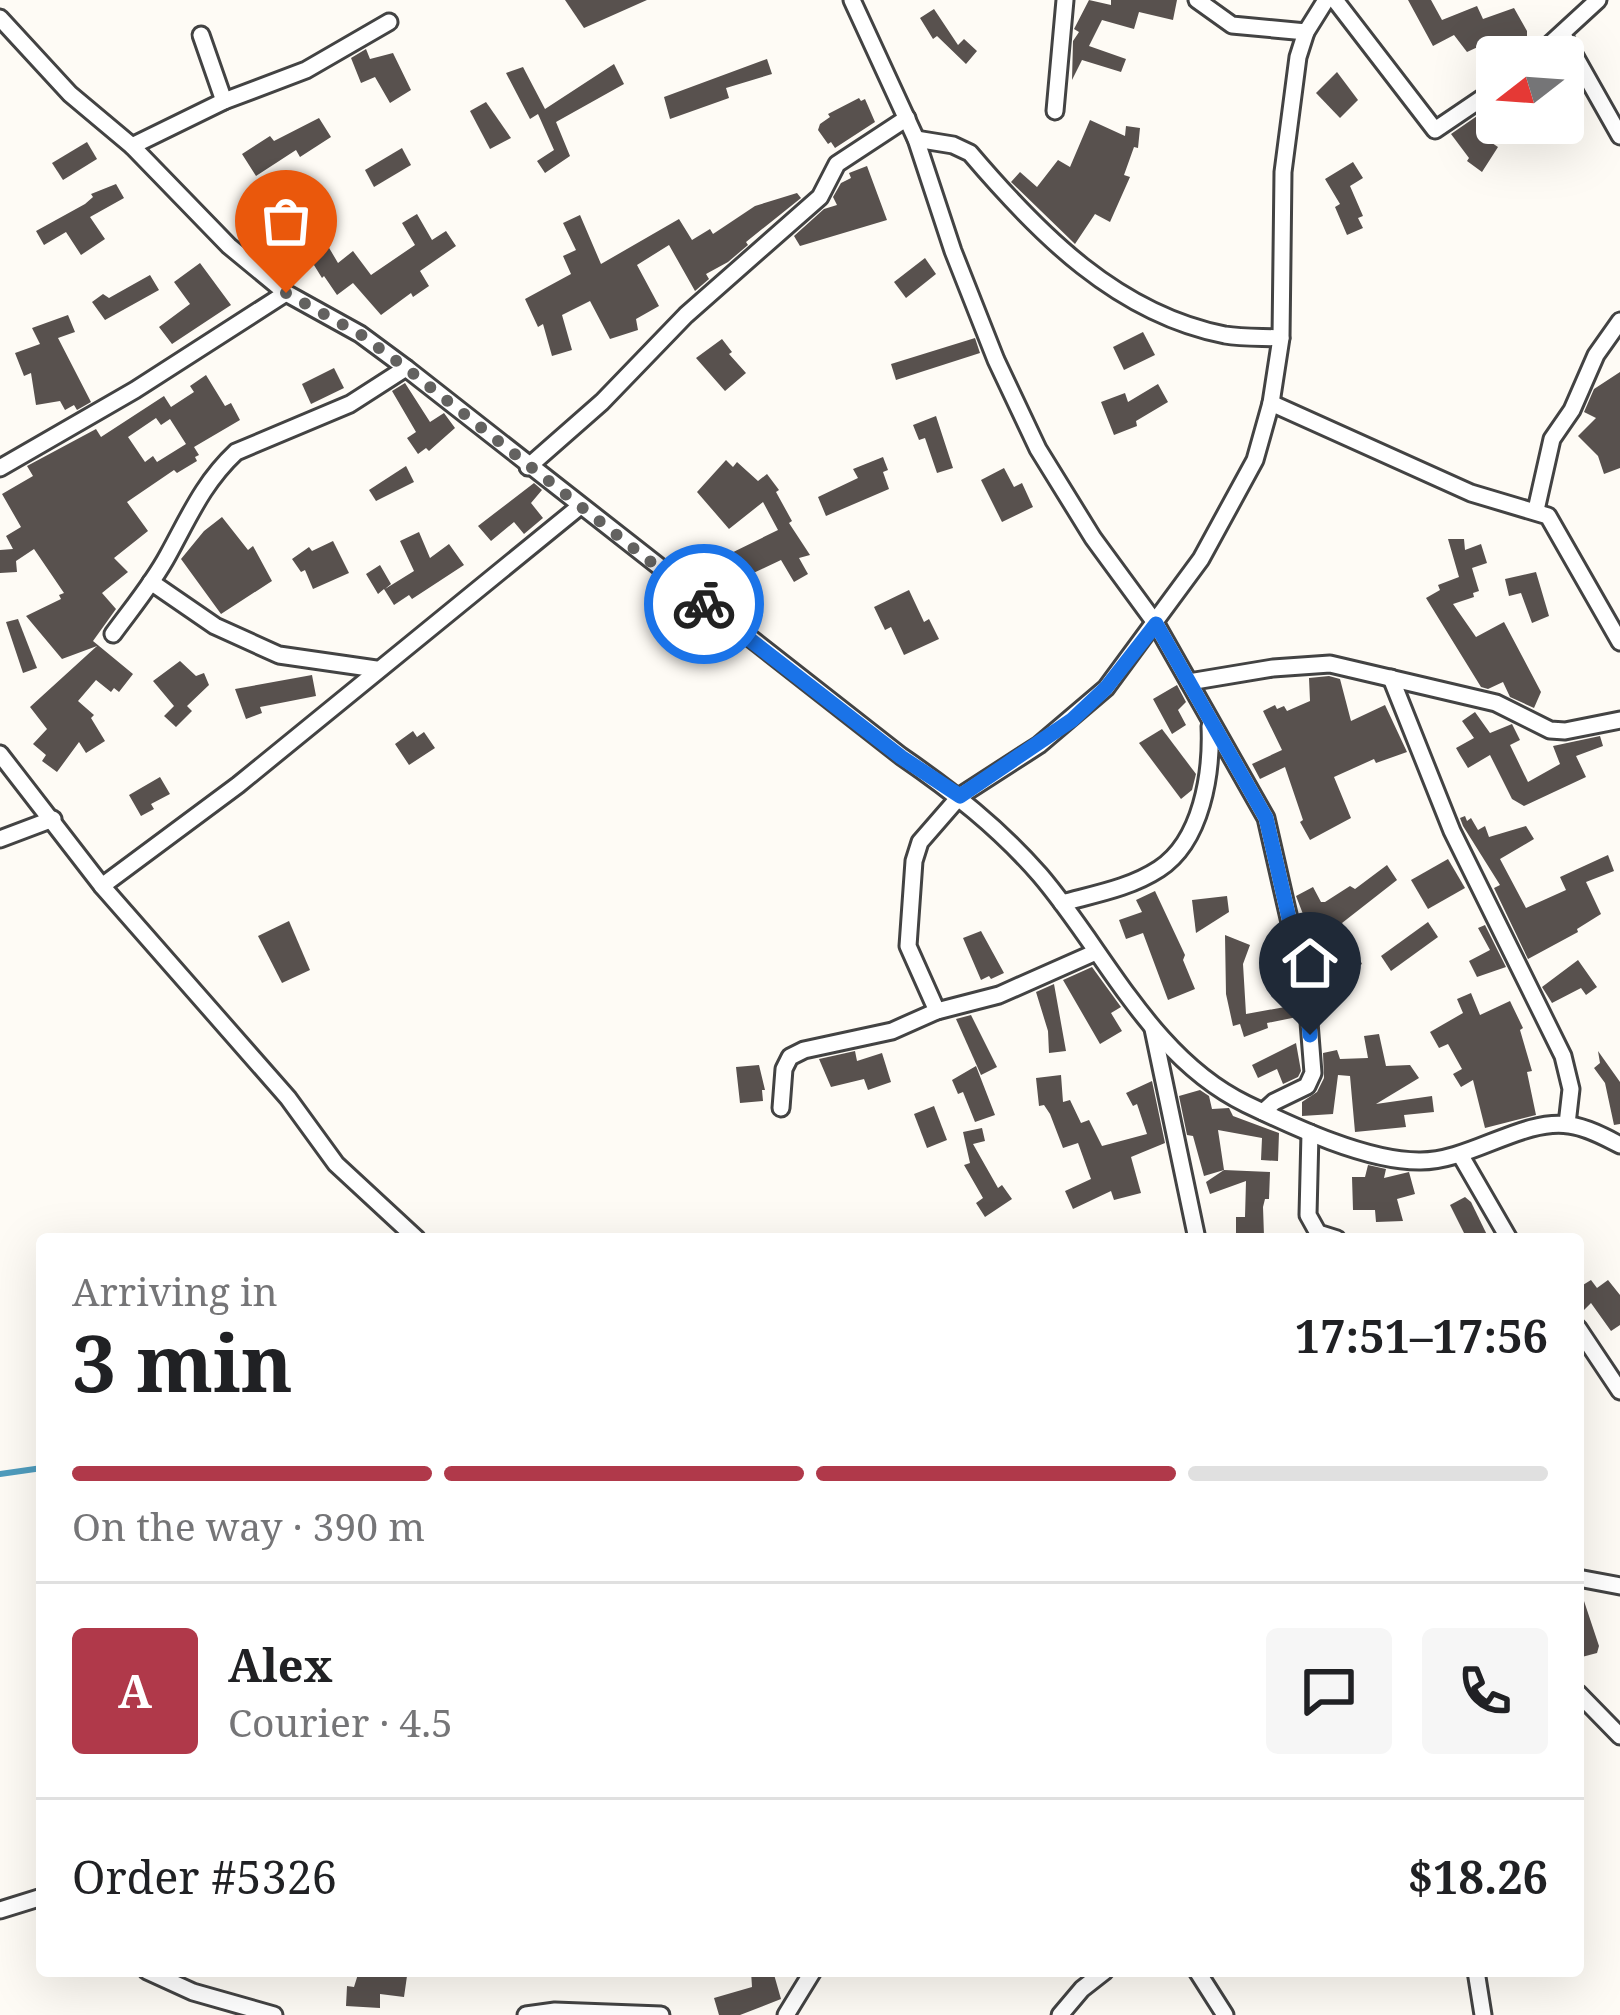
<!DOCTYPE html>
<html lang="en">
<head>
<meta charset="utf-8">
<style>
  :root { --surface:#fff; --page:#f6f6f6; --text:#202124; --muted:#757577; --line:#e0e0e0; --accent:#b0394a }
  body { margin:0; font-family:"Noto Serif",serif; background:var(--page); color:var(--text); height:100vh; display:flex; flex-direction:column; font-size:45px; white-space:nowrap }
  * { box-sizing:border-box; margin:0 }
  p { font-size:39px; color:var(--muted) }
  .icon { flex:none; width:66px; height:66px; fill:none; stroke:currentColor; stroke-width:2; stroke-linecap:round; stroke-linejoin:round }
  .map { position:relative; flex:1; overflow:hidden }
  .side { position:absolute; left:36px; top:1233px; width:1548px; height:744px; display:flex; flex-direction:column; background:var(--surface); border-radius:12px; box-shadow:0 12px 48px #0002 }
  .side>* { flex:none }
  .needle { width:78px; rotate:253deg }
  .fabs { position:absolute; left:1476px; top:36px; display:grid; gap:24px }
  .fabs a { display:grid; place-items:center; width:108px; height:108px; border-radius:12px; background:var(--surface); box-shadow:0 12px 48px #0002; font-size:60px }
  .pin { position:absolute; display:grid; place-items:center; width:102px; height:102px; color:#fff; margin:-123px -51px; border-radius:50% 50% 50% 0; rotate:-45deg; box-shadow:0 0 12px #0007 }
  .pin .icon { rotate:45deg }
  .courier { position:absolute; display:grid; place-items:center; width:120px; height:120px; margin:-60px; border:9px solid #1a73e8; border-radius:50%; background:#fff; color:#222; box-shadow:0 3px 15px #0007 }
  .headline em { font-style:normal; font-weight:700 }
  .headline div { display:flex; flex-direction:column-reverse }
  .headline { display:flex; align-items:center; justify-content:space-between; height:204px; padding:0 36px }
  h1 { font-size:78px; font-weight:700; line-height:90px }
  .bar { display:grid; grid-template-columns:repeat(4,1fr); gap:18px 12px; align-content:center; height:144px; padding:0 36px }
  .bar i { height:15px; border-radius:9px; background:var(--line) }
  .bar .selected { background:var(--accent) }
  .bar p { grid-column:span 4 }
  .line { display:flex; align-items:center; gap:30px; padding:0 36px; border-top:3px solid var(--line) }
  .line div { flex:1 }
  .round { display:grid; place-items:center; flex:none; width:126px; height:126px; border-radius:12px; background:var(--page) }
  .map>svg:first-child { display:block }
  .lines { fill:none; stroke-linecap:round; stroke-linejoin:round }
  .stream { stroke:#4f9cbd; stroke-width:6 }
  .building { fill:#58514e; fill-rule:evenodd }
  .street-casing { stroke:#434343; stroke-width:21 }
  .street { stroke:#fff; stroke-width:15 }
  .done { stroke:#636260; stroke-width:12; stroke-dasharray:0 21.6 }
  .route { stroke:#1a73e8; stroke-width:15 }
</style>
</head>
<body>
<div class="map">
<svg width="1620" height="2015" viewBox="0 0 1620 2015">
  <rect width="100%" height="100%" fill="#fefbf5"/>
  <g class="lines">
    <polyline class="stream" points="0,1474 42,1468"/>
  </g>
  <g class="building">
    <polygon points="565,0 647,0 584,28"/>
    <polygon points="1089,0 1111,5 1111,0 1177,0 1173,20 1139,12 1134,29 1102,20 1089,46 1126,59 1121,72 1082,60 1072,80 1073,41 1079,32 1074,29"/>
    <polygon points="1408,0 1431,0 1442,20 1477,6 1483,19 1514,8 1527,31 1527,39 1521,41 1524,57 1497,57 1497,76 1493,77 1480,46 1467,52 1454,35 1433,46"/>
    <polygon points="934,9 958,45 964,39 977,51 966,64 937,36 933,39 920,18"/>
    <polygon points="366,49 370,59 393,53 411,90 390,103 375,77 361,83 351,58"/>
    <polygon points="767,59 772,74 726,88 729,98 670,119 664,97"/>
    <polygon points="614,64 624,84 556,122 570,156 545,173 537,161 554,150 538,114 530,119 506,73 523,67 545,109"/>
    <polygon points="1337,72 1358,100 1340,118 1316,93"/>
    <polygon points="859,98 861,101 865,99 875,122 835,148 831,142 828,144 818,130 820,124 830,117 828,114"/>
    <polygon points="486,102 511,138 490,149 470,111"/>
    <polygon points="1493,105 1497,113 1497,132 1486,139 1498,147 1482,172 1467,161 1469,158 1451,134"/>
    <polygon points="319,118 331,137 300,157 296,150 256,176 242,154 270,136 274,141"/>
    <polygon points="1090,120 1125,136 1126,126 1140,128 1138,148 1134,147 1124,175 1130,177 1110,222 1095,214 1075,244 1011,182 1020,172 1037,187 1058,160 1070,167"/>
    <polygon points="87,142 97,159 63,180 52,163"/>
    <polygon points="402,148 411,165 374,187 365,170"/>
    <polygon points="1353,162 1363,178 1350,186 1363,216 1358,218 1363,228 1347,235 1335,207 1340,204 1325,179"/>
    <polygon points="867,166 887,220 800,246 794,236 824,209 837,205 833,197 841,183 851,178 849,173"/>
    <polygon points="116,184 124,198 90,217 105,239 81,255 66,232 44,245 36,231 85,204 93,197 91,194"/>
    <polygon points="797,193 801,198 746,242 748,245 728,262 706,274 709,279 695,291 669,245 637,265 659,306 636,319 638,330 610,339 590,301 562,315 572,350 552,356 543,324 538,327 525,299 571,274 563,256 576,250 563,223 580,215 601,264 679,219 692,240 710,229 713,234 755,206"/>
    <polygon points="417,214 432,240 446,231 456,246 420,271 429,286 413,297 411,293 381,315 353,283 337,295 324,276 322,278 296,236 315,224 338,263 353,251 371,275 415,245 402,223"/>
    <polygon points="925,258 936,274 906,298 894,282"/>
    <polygon points="200,263 231,305 172,344 159,327 190,304 174,282"/>
    <polygon points="150,275 159,290 105,320 92,302 103,294 109,298"/>
    <polygon points="68,315 75,332 58,338 91,402 77,410 74,405 65,410 60,401 36,405 31,373 24,376 15,353 40,344 32,328"/>
    <polygon points="1143,332 1155,355 1124,370 1113,347"/>
    <polygon points="975,338 980,353 896,380 891,364"/>
    <polygon points="722,339 732,352 729,354 746,373 725,391 696,358"/>
    <polygon points="334,368 344,388 311,404 302,384"/>
    <polygon points="1620,372 1620,468 1604,474 1598,456 1578,436 1596,418 1584,412 1594,389"/>
    <path d="M 206,375 L 225,406 L 231,403 L 240,420 L 194,447 L 199,455 L 195,457 L 197,461 L 177,473 L 174,470 L 127,502 L 148,531 L 114,558 L 128,572 L 102,593 L 116,609 L 93,641 L 133,674 L 119,692 L 114,688 L 111,692 L 96,680 L 78,701 L 94,715 L 91,718 L 105,741 L 86,753 L 79,742 L 57,772 L 42,761 L 46,755 L 33,744 L 47,729 L 30,707 L 97,646 L 62,659 L 26,616 L 61,599 L 59,595 L 64,593 L 34,549 L 16,561 L 17,572 L 0,573 L 0,550 L 13,549 L 6,536 L 21,527 L 2,494 L 33,476 L 27,466 L 96,429 L 101,437 L 164,396 L 171,407 L 194,392 L 190,386 ZM 156,418 L 161,425 L 170,419 L 186,444 L 157,462 L 153,456 L 145,462 L 128,437 Z"/>
    <polygon points="405,383 430,422 444,413 455,428 429,451 426,448 418,454 407,438 416,432 392,391"/>
    <polygon points="1158,384 1168,402 1136,421 1137,426 1114,435 1101,402 1125,393 1128,402"/>
    <polygon points="936,416 953,468 937,473 925,438 919,440 913,425"/>
    <polygon points="883,457 888,470 883,472 889,489 826,516 818,497 858,478 853,469"/>
    <polygon points="726,460 733,467 737,462 758,481 767,474 779,490 776,492 792,521 789,523 810,555 799,558 808,574 794,582 781,560 747,576 753,583 735,599 717,578 727,570 719,559 778,530 763,502 729,529 697,492"/>
    <polygon points="406,466 414,482 376,501 369,490"/>
    <polygon points="1004,468 1014,487 1022,483 1033,507 1002,522 981,480"/>
    <polygon points="534,483 542,490 531,503 543,518 524,534 514,522 491,541 478,526"/>
    <polygon points="222,517 248,550 253,546 272,581 221,614 181,559 204,531"/>
    <polygon points="419,532 430,558 449,544 464,565 412,599 409,595 394,605 384,589 378,594 366,574 380,565 391,584 385,589 414,571 400,541"/>
    <polygon points="1448,539 1464,539 1465,550 1481,544 1487,563 1472,568 1479,591 1473,593 1474,597 1453,604 1476,637 1504,622 1541,692 1534,708 1510,697 1503,682 1488,689 1481,687 1426,598 1440,590 1438,585 1459,577"/>
    <polygon points="333,541 349,573 313,589 305,570 301,572 292,559 309,547 312,551"/>
    <polygon points="1536,572 1549,616 1532,623 1521,593 1509,596 1505,579"/>
    <polygon points="909,590 924,622 929,619 939,639 904,655 891,627 885,630 874,607"/>
    <polygon points="18,619 37,668 23,673 6,622"/>
    <polygon points="180,661 196,676 204,673 209,685 187,706 192,711 176,727 164,716 174,706 153,681"/>
    <polygon points="312,675 316,696 260,707 262,713 246,719 235,689"/>
    <polygon points="1329,676 1340,679 1351,721 1385,705 1407,752 1376,763 1374,759 1334,777 1351,818 1310,840 1300,822 1303,820 1285,767 1260,779 1252,764 1282,750 1263,711 1275,705 1277,709 1284,706 1287,711 1310,701 1309,678"/>
    <polygon points="1177,685 1186,702 1178,710 1186,725 1172,734 1153,699"/>
    <polygon points="1475,712 1490,733 1512,724 1520,740 1510,745 1528,782 1560,764 1553,746 1600,736 1603,746 1576,756 1586,777 1524,806 1512,799 1490,755 1468,768 1460,755 1456,748 1474,738 1462,721"/>
    <polygon points="1162,729 1196,774 1192,790 1181,799 1139,743"/>
    <polygon points="413,731 417,737 424,732 435,748 409,765 395,744"/>
    <polygon points="160,777 170,794 151,804 154,809 141,816 129,795"/>
    <polygon points="1465,816 1467,821 1471,818 1478,830 1485,826 1489,837 1526,826 1534,839 1500,859 1526,908 1566,890 1560,877 1608,855 1614,871 1586,882 1601,914 1577,929 1578,932 1528,959 1494,888 1500,885 1463,826 1460,818"/>
    <polygon points="1448,859 1465,888 1428,909 1411,880"/>
    <polygon points="1387,865 1397,880 1342,923 1362,964 1318,990 1304,929 1308,927 1296,896 1313,887 1321,902 1325,902 1350,886 1355,889"/>
    <polygon points="1155,891 1185,955 1183,960 1195,989 1168,1000 1143,933 1126,939 1119,920 1142,912 1136,900"/>
    <polygon points="1227,896 1229,912 1196,933 1192,900"/>
    <polygon points="289,921 310,970 282,983 258,936"/>
    <polygon points="1428,922 1438,937 1391,971 1381,956"/>
    <polygon points="1485,925 1506,967 1477,977 1469,961 1490,950 1478,928"/>
    <polygon points="981,931 1004,973 991,979 989,976 981,980 963,938"/>
    <polygon points="1225,935 1250,945 1243,964 1246,1014 1296,1005 1297,1017 1267,1023 1268,1028 1244,1037 1240,1024 1233,1026 1226,994"/>
    <polygon points="1578,960 1597,987 1586,995 1581,988 1552,1003 1542,987"/>
    <polygon points="1092,967 1121,1007 1111,1013 1122,1031 1100,1044 1063,980"/>
    <polygon points="1054,984 1066,1051 1049,1053 1048,1031 1036,992"/>
    <polygon points="1471,993 1480,1015 1510,1001 1523,1028 1520,1030 1532,1071 1527,1072 1536,1115 1485,1128 1473,1080 1461,1087 1453,1074 1462,1069 1448,1044 1439,1048 1430,1032 1463,1013 1457,999"/>
    <polygon points="971,1015 997,1067 981,1075 956,1019"/>
    <polygon points="1379,1034 1386,1066 1410,1065 1419,1078 1376,1104 1432,1096 1434,1112 1404,1115 1406,1127 1355,1132 1350,1076 1338,1075 1333,1114 1302,1116 1302,1102 1317,1092 1324,1078 1323,1053 1337,1050 1340,1059 1368,1058 1364,1036"/>
    <polygon points="1296,1043 1301,1071 1298,1077 1283,1084 1277,1069 1258,1078 1252,1065"/>
    <polygon points="855,1051 857,1061 882,1053 891,1082 868,1090 864,1079 831,1087 819,1059"/>
    <polygon points="1598,1051 1620,1082 1620,1124 1614,1125 1605,1083 1594,1068 1600,1063"/>
    <polygon points="759,1065 765,1090 762,1090 763,1101 740,1103 736,1067"/>
    <polygon points="976,1066 995,1115 975,1122 963,1092 958,1094 952,1080"/>
    <polygon points="1061,1075 1063,1102 1070,1100 1081,1123 1089,1120 1102,1146 1147,1134 1137,1104 1133,1106 1126,1093 1152,1081 1165,1143 1131,1157 1141,1193 1114,1200 1111,1191 1073,1209 1065,1191 1091,1179 1078,1143 1063,1148 1050,1114 1044,1105 1039,1106 1036,1078"/>
    <polygon points="1200,1090 1209,1096 1212,1109 1229,1108 1233,1116 1279,1133 1278,1161 1261,1160 1262,1138 1218,1130 1224,1170 1270,1172 1269,1199 1265,1199 1263,1207 1264,1236 1236,1236 1236,1217 1245,1217 1246,1181 1210,1194 1206,1182 1224,1170 1204,1176 1193,1136 1187,1135 1179,1096"/>
    <polygon points="934,1106 947,1140 927,1148 914,1114"/>
    <polygon points="982,1128 985,1141 973,1144 998,1188 1002,1185 1012,1199 985,1217 976,1203 983,1198 964,1165 970,1163 963,1132"/>
    <polygon points="1368,1165 1386,1169 1384,1178 1409,1172 1415,1194 1397,1199 1403,1221 1376,1222 1375,1210 1353,1210 1352,1177 1365,1177"/>
    <polygon points="1465,1197 1471,1202 1489,1239 1467,1239 1450,1205"/>
    <polygon points="1591,1280 1597,1288 1608,1280 1620,1295 1620,1325 1611,1331 1591,1303 1578,1316 1578,1288"/>
    <polygon points="1583,1598 1599,1646 1597,1653 1578,1658 1578,1599"/>
    <polygon points="359,1971 407,1976 404,1997 380,1994 380,2008 346,2006 347,1986 354,1987"/>
    <polygon points="751,1971 773,1971 781,1999 740,2015 719,2015 714,1998 752,1987"/>
  </g>
  <g class="lines">
    <defs>
      <g id="street">
        <polyline points="852,0 916,139 953,251 996,360 1038,449 1093,538 1156,624 1266,818 1307,997 1313,1073 1307,1086 1274,1102 1263,1112"/>
        <polyline points="1197,0 1232,25 1306,32"/>
        <polyline points="1335,0 1435,130 1497,88"/>
        <path d="M 0,18 L 70,94 L 132,146 L 229,246 L 286,293 L 360,334 L 406,368 L 901,756 C 952,791 999,828 1040,875 C 1105,951 1151,1058 1246,1104 C 1294,1127 1366,1161 1419,1161 C 1469,1162 1522,1118 1569,1125 C 1586,1127 1605,1137 1620,1145"/>
        <polyline points="201,35 224,101"/>
        <polyline points="1563,35 1620,136"/>
        <polyline points="1536,57 1598,0"/>
        <polyline points="1055,111 1065,0"/>
        <path d="M 916,139 L 953,145 L 970,153 C 1038,233 1117,314 1225,335 C 1243,338 1263,337 1281,338"/>
        <polyline points="132,146 224,101 306,70 389,22"/>
        <polyline points="1271,403 1471,493 1548,516 1620,642"/>
        <polyline points="528,467 602,402 686,315 820,197 837,164 907,118"/>
        <polyline points="0,468 135,390 286,293"/>
        <polyline points="1536,510 1552,439 1572,410 1596,355 1620,321"/>
        <polyline points="151,582 215,626 279,655 376,669"/>
        <path d="M 113,634 C 132,608 153,583 168,555 C 189,517 203,483 236,452 L 350,404 L 406,368"/>
        <polyline points="1391,678 1452,831 1563,1056 1571,1089 1567,1124"/>
        <polyline points="1189,682 1273,668 1330,664 1496,703 1550,730 1565,731 1620,720"/>
        <polyline points="0,754 102,886 288,1098 336,1164 417,1239"/>
        <polyline points="0,839 53,819"/>
        <polyline points="102,886 238,785 579,507"/>
        <path d="M 1062,903 C 1095,894 1130,888 1159,869 C 1202,841 1212,773 1210,726"/>
        <polyline points="937,1011 908,946 914,861 920,842 960,796 1039,745 1106,688 1201,559 1255,460 1271,403 1281,338 1283,172 1298,57 1306,32 1326,0"/>
        <polyline points="1153,1029 1197,1239"/>
        <polyline points="781,1108 784,1069 790,1057 804,1050 892,1031 937,1011 999,995 1096,952"/>
        <polyline points="1310,1133 1308,1215 1318,1233 1337,1239"/>
        <polyline points="1461,1156 1509,1239"/>
        <polyline points="1578,1328 1620,1391"/>
        <polyline points="1578,1578 1620,1586"/>
        <polyline points="1578,1693 1620,1736"/>
        <polyline points="0,1910 42,1897"/>
        <polyline points="147,1971 193,1992 274,2015"/>
        <polyline points="1197,1971 1225,2015"/>
        <polyline points="1476,1971 1483,2015"/>
        <polyline points="526,2015 555,2011 661,2015"/>
        <polyline points="786,2015 813,1971"/>
        <polyline points="1060,2015 1082,1989 1105,1971"/>
      </g>
    </defs>
    <use href="#street" class="street-casing"/>
    <use href="#street" class="street"/>
  </g>
  <g class="lines">
    <polyline class="done" points="286,293 360,334 406,368 704,604"/>
    <polyline class="route" points="704,604 901,757 960,796 1072,720 1106,688 1156,624 1266,818 1307,997 1310,1035"/>
  </g>
</svg>
<div class="fabs">
<a><svg class="needle" viewBox="-14 -14 28 28"><path d="M0-13l5 13h-10z" fill="#e53935"/><path d="M0 13l5-13h-10z" fill="#757577"/></svg></a>
</div>
<div class="pin" style="left:286px;top:293px;background:#ea580c"><svg class="icon" aria-label="bag" viewBox="0 0 24 24"><path d="M5 8h14l-1 12H6zM9 8a3 3 0 0 1 6 0"/></svg></div>
<div class="pin" style="left:1310px;top:1035px;background:#1f2937"><svg class="icon" aria-label="home" viewBox="0 0 24 24"><path d="M3 11l9-7 9 7M6 9v11h12V9"/></svg></div>
<div class="courier" style="left:704px;top:604px"><svg class="icon" aria-label="bike" viewBox="0 0 24 24"><circle cx="6" cy="16" r="4"/><circle cx="18" cy="16" r="4"/><path d="M6 16l4-8h5l3 8M10 8l3 8H6M13 5h3"/></svg></div>
<section class="side">
<div class="headline"><div><h1>3 min</h1><p>Arriving in</p></div><em>17:51–17:56</em></div>
<div class="bar"><i class="selected"></i><i class="selected"></i><i class="selected"></i><i></i><p>On the way · 390 m</p></div>
<div class="line" style="height:216px"><b class="round" style="background:var(--accent);color:#fff">A</b><div><b>Alex</b><p>Courier · 4.5</p></div><a class="round"><svg class="icon" aria-label="chat" viewBox="0 0 24 24"><path d="M4 5h16v11H9l-5 4z"/></svg></a><a class="round"><svg class="icon" aria-label="phone" viewBox="0 0 24 24"><path d="M5 4h4l2 5-3 2q2 4 5 5l2-3 5 2v4C11 20 4 13 5 4z"/></svg></a></div>
<div class="line" style="height:156px"><div>Order #5326</div><b>$18.26</b></div>
</section>
</div>
</body>
</html>
